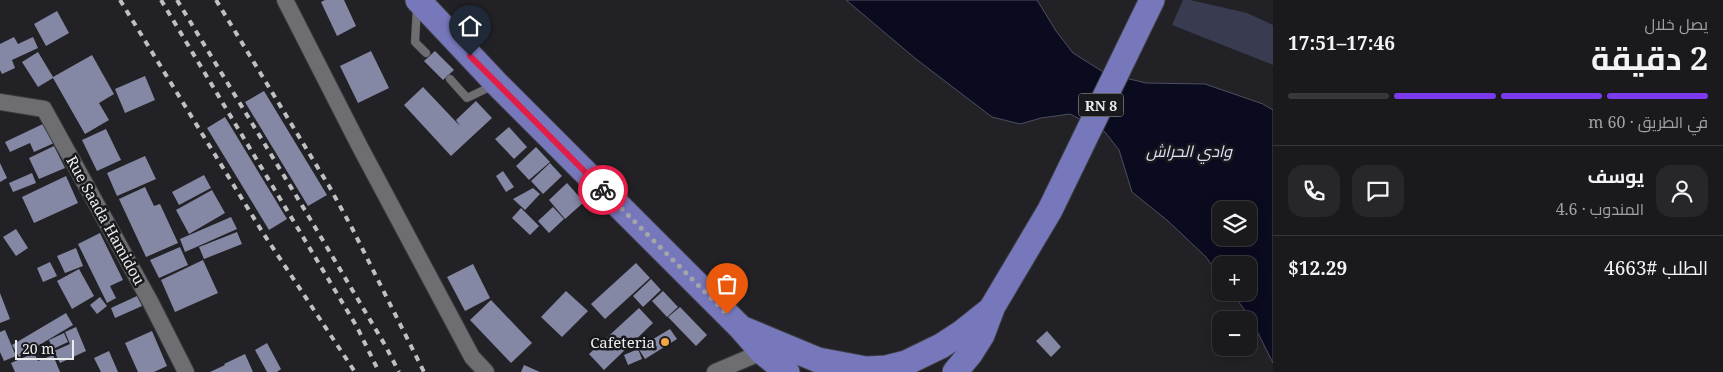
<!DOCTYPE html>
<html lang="ar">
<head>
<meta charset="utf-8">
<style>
  :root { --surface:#1a1a1c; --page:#272729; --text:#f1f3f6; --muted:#9fa1a3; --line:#38383b; --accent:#7c3aed }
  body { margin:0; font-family:"Noto Serif",Cairo,serif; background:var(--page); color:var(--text); direction:rtl; height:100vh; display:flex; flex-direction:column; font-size:19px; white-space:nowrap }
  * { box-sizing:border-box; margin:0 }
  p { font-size:16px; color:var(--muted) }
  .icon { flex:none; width:28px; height:28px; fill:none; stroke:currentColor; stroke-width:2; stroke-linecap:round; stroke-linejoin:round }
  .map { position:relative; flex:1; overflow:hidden; direction:ltr }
  .sheet { display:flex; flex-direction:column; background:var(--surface); width:450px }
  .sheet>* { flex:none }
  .controls { position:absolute; left:1212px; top:201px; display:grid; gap:10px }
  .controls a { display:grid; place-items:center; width:45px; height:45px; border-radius:10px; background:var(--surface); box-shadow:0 2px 12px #0003,0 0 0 1px var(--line); font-size:25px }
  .scale { position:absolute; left:15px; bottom:12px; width:59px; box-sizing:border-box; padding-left:5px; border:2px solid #ebecee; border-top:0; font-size:14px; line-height:18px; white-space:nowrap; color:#ebecee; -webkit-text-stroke:4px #18191d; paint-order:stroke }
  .pin { position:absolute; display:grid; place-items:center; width:42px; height:42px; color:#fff; margin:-51px -21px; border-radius:50% 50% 50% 0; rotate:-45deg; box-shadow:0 0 5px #0007 }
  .pin .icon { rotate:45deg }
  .courier { position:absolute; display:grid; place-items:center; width:50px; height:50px; margin:-25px; border:4px solid #e11d48; border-radius:50%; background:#fff; color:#222; box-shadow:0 1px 6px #0007 }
  .head em { font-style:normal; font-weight:700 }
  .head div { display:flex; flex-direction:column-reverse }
  .head { display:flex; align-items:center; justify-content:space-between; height:85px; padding:0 15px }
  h1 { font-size:32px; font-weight:700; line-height:38px }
  .bar { display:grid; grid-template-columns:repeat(4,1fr); gap:8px 5px; align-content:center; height:60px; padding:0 15px }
  .bar i { height:6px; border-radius:4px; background:var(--line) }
  .bar .current { background:var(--accent) }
  .bar p { grid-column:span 4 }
  .line { display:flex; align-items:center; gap:12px; padding:0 15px; border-top:1px solid var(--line) }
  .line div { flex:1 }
  .round { display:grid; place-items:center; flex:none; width:52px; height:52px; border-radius:15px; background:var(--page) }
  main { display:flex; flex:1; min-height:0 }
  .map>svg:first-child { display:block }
  .green { fill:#393b51 }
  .water { fill:#0b0b20; stroke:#4e4e5e; fill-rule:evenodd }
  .building { fill:#8588a4 }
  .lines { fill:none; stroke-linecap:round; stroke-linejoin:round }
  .lane-casing { stroke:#3c3d40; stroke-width:9 }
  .street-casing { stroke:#3c3d40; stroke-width:18 }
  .primary-casing { stroke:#3c3d40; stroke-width:27 }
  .lane { stroke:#6d6d72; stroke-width:8 }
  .street { stroke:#6d6d72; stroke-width:16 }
  .primary { stroke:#7778bb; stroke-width:25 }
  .rail { stroke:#bfc0c2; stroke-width:4; stroke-dasharray:6 6; stroke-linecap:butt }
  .done { stroke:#a5a5a8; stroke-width:5; stroke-dasharray:0 9 }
  .route { stroke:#e11d48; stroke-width:6 }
  .poi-dot { fill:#f2a541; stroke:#18191d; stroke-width:2 }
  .labels { text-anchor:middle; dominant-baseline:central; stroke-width:5; stroke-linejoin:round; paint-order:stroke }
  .shield { fill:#18191d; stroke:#acadaf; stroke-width:1 }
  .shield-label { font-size:14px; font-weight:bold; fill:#ebecee }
  .street-label { font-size:15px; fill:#ebecee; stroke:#18191d }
  .poi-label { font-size:15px; fill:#ebecee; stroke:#18191d; text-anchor:end }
  .water-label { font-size:16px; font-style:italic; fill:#dee1f6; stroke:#18191d }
</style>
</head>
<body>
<main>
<section class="sheet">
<div class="head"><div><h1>2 دقيقة</h1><p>يصل خلال</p></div><em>17:46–17:51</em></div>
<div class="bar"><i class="current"></i><i class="current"></i><i class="current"></i><i></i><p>في الطريق · 60 m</p></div>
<div class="line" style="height:90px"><a class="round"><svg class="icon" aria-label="person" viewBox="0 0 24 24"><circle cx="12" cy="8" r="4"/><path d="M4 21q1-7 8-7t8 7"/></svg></a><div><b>يوسف</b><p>المندوب · 4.6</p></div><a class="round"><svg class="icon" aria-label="chat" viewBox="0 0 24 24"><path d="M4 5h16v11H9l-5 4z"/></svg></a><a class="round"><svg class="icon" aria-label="phone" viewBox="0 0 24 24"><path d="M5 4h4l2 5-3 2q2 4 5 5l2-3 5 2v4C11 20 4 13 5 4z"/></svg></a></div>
<div class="line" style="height:65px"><div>الطلب #4663</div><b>$12.29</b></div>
</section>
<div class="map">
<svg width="1273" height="372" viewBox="0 0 1273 372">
  <rect width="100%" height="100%" fill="#222226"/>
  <polygon class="green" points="1183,0 1190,0 1247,13 1273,25 1273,65 1172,25"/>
  <path class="water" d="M 846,0 L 1037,0 L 1056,31 L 1073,53 L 1105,73 L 1146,83 L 1205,84 L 1263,104 L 1273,110 L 1273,363 L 1250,317 L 1232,293 L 1249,292 L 1249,265 L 1221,265 L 1221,278 L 1206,257 L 1168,221 L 1132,192 L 1119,150 L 1105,132 L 1070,114 L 1041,118 L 1020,124 L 992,117 L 916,59 ZM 1221,210 L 1249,210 L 1249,238 L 1221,238 Z"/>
  <g class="building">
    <polygon points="325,0 344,0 356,26 337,36 321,2"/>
    <polygon points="57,11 69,33 46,46 34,24"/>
    <polygon points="14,37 18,44 33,37 38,48 12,60 15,68 2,74 0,70 0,44"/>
    <polygon points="371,51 389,88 358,103 340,66"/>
    <polygon points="435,51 454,70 443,80 424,61"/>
    <polygon points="38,52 53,77 92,55 114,94 99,103 109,120 85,134 53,78 38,87 22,62"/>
    <polygon points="145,76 155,100 125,113 115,89"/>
    <polygon points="423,87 460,126 456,120 476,101 492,118 451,156 404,105"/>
    <polygon points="264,91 327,195 308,206 245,102"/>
    <polygon points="225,117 287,219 269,230 207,128"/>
    <polygon points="45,123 54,143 34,152 30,143 10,152 5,142"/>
    <polygon points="509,127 527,147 514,159 495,139"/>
    <polygon points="106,129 121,160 97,171 82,140"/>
    <polygon points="54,146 65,168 39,179 29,158"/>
    <polygon points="536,147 550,162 529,180 516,166"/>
    <polygon points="145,156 156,179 117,196 107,173"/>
    <polygon points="0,163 7,178 0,182"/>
    <polygon points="550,163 562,176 543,194 531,181"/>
    <polygon points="503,171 514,187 506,192 496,176"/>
    <polygon points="32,173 36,183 13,192 9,183"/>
    <polygon points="204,175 211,188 179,205 172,192"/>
    <polygon points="66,176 78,203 34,223 22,197"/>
    <polygon points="567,183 584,202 565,219 549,200"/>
    <polygon points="145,187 154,206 160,204 178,243 146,257 119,199"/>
    <polygon points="533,188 540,194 525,210 513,199"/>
    <polygon points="212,190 225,213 189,234 176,210"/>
    <polygon points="553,207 564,219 549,233 538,221"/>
    <polygon points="521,208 539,226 530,235 512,218"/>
    <polygon points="231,217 237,229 185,252 180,239"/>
    <polygon points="16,229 28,248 16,256 3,237"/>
    <polygon points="237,232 242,244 204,259 199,247"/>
    <polygon points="100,233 123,280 110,286 116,298 107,303 78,244"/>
    <polygon points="180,247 188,265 159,278 150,260"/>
    <polygon points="76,248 83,266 65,273 57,256"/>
    <polygon points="203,260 218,293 175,312 161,280"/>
    <polygon points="50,262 57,276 43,282 37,268"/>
    <polygon points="636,263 650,278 605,319 591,304"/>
    <polygon points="473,264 490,298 465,311 447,277"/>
    <polygon points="79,269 94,296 72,309 57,281"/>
    <polygon points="651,279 661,290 643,307 633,296"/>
    <polygon points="566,291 588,311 562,337 541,317"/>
    <polygon points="663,291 678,307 667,317 652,301"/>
    <polygon points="0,293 10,319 0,323"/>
    <polygon points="137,296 142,306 115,318 111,308"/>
    <polygon points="100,297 107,306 97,314 90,305"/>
    <polygon points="491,300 532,343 511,363 470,320"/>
    <polygon points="680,307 707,335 696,346 668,317"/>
    <polygon points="639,308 653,323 604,370 589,354"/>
    <polygon points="66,313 73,325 19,357 12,345"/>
    <polygon points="76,327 86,351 60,363 54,351 70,344 65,332"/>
    <polygon points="670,329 677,339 645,359 638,348"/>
    <polygon points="5,330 16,356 4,361 0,352 0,332"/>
    <polygon points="152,331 167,366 154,372 138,372 125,343"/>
    <polygon points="1047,331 1061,347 1051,357 1036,341"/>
    <polygon points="64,333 68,342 53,349 49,340"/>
    <polygon points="267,343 281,369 277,372 267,372 255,350"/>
    <polygon points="638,349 642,359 628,365 624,355"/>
    <polygon points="109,351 118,372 101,372 94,358"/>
    <polygon points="34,353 38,361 53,355 60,372 15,372 11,363"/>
    <polygon points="245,354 253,372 210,372 225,365 224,364"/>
    <polygon points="524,365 540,372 521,372"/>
  </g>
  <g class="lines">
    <defs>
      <g id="lane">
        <polyline points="417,7 415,42 426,53"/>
        <polyline points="450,79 467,98 494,85"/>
      </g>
      <g id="street">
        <polyline points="285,0 360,147 472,357 486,372"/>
        <polyline points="0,102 44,109 151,303 186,372"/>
        <polyline points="715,372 762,352"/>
      </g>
      <g id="primary">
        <polyline points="418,0 497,84 741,328 762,352 787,372"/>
        <polyline points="746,330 818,360 866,369 886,368 906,363 941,346 961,333 990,310"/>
        <polyline points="955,372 970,354 982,335 993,306 1050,210 1152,0"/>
      </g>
    </defs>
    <use href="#lane" class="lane-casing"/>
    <use href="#street" class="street-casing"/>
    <use href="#primary" class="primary-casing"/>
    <use href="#lane" class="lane"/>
    <use href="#street" class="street"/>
    <use href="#primary" class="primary"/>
    <g class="rail">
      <polyline points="120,0 263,233 355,372"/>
      <polyline points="161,0 357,327 379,372"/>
      <polyline points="177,0 306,212 385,345 399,372"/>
      <polyline points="216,0 329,186 352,228 424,372"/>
    </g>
  </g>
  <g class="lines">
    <polyline class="done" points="603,190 727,314"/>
    <polyline class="route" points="470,56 603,190"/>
  </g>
  <circle class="poi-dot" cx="665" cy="342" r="5"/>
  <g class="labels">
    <rect class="shield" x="1078.5" y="93.5" width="45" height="23" rx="4"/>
    <g class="shield-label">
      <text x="1101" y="105">RN 8</text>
    </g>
    <g class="street-label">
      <text transform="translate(106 220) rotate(61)">Rue Saada Hamidou</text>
    </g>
    <g class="poi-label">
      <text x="655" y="342">Cafeteria</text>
    </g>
    <g class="water-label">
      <text x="1189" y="151">وادي الحراش</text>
    </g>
  </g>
</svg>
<div class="controls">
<a><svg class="icon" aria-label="layers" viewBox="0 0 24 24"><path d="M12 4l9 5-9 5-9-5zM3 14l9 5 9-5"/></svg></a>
<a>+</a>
<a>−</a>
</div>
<div class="scale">20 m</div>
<div class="pin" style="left:727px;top:314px;background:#ea580c"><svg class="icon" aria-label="bag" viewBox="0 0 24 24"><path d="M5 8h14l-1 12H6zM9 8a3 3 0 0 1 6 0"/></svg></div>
<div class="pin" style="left:470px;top:56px;background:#1f2937"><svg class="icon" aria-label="home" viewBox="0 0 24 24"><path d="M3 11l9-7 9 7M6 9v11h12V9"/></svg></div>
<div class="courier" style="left:603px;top:190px"><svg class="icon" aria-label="bike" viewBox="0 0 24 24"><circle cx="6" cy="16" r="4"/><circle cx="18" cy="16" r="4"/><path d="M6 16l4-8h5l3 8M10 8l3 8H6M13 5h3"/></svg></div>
</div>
</main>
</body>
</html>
